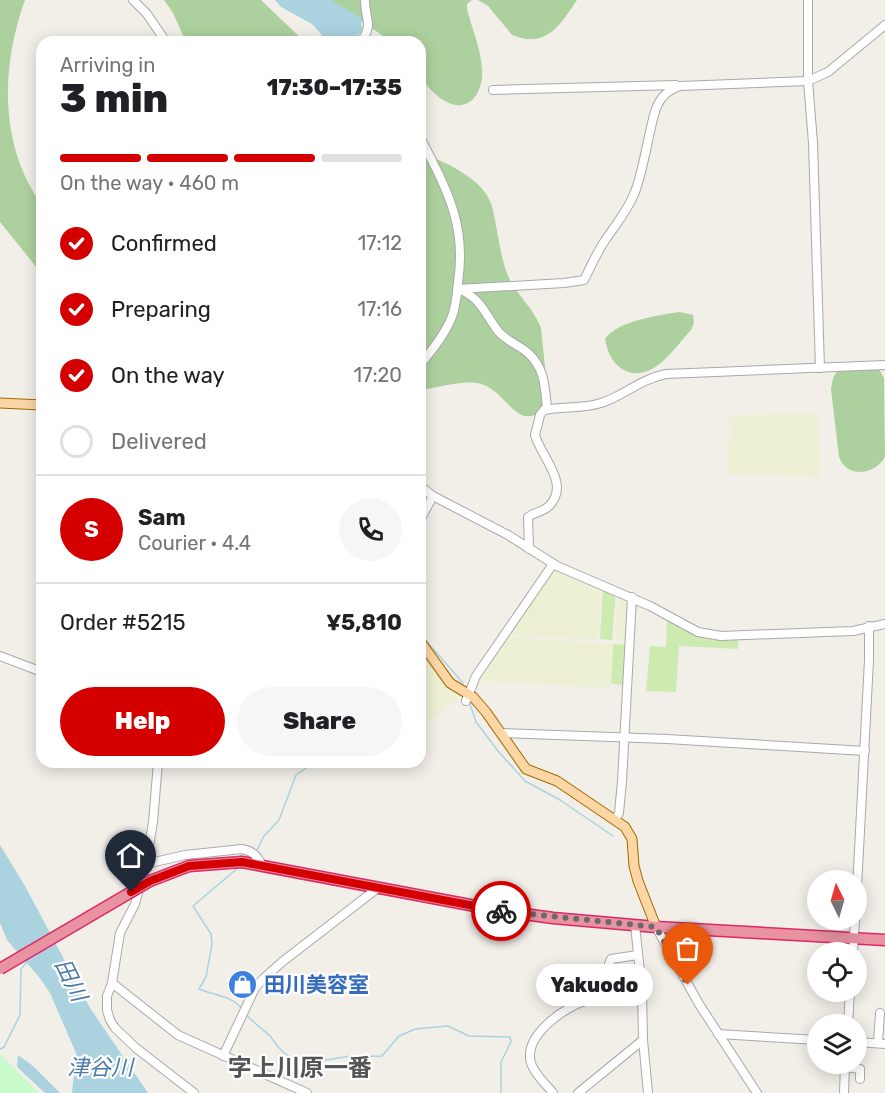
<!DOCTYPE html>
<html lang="en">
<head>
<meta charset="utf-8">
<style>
  :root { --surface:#fff; --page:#f6f6f6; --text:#202124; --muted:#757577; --line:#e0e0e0; --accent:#d40000 }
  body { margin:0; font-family:Rubik,"Noto Sans JP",sans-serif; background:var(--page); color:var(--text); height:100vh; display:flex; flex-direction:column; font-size:22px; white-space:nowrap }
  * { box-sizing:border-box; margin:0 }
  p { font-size:20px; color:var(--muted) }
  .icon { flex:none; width:33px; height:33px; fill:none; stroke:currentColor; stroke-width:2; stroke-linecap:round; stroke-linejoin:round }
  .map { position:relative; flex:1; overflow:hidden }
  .details { position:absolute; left:36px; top:36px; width:390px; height:732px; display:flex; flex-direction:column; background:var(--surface); border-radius:18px; box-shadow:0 3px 15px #0003 }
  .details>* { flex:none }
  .needle { width:39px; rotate:355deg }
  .fabs { position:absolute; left:807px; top:870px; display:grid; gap:12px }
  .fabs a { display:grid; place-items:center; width:60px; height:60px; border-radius:50%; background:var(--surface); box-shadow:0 3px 15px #0003; font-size:30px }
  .pin { position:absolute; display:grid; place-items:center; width:51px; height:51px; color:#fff; margin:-62px -26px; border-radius:50% 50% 50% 0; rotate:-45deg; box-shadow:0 0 6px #0007 }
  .pin .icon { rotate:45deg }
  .courier { position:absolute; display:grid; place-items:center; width:60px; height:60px; margin:-30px; border:4px solid #d40000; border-radius:50%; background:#fff; color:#222; box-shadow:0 2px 8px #0007 }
  .bubble { position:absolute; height:42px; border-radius:21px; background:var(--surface); box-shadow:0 3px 15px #0003; font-size:20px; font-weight:800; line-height:42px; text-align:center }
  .summary em { font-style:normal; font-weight:800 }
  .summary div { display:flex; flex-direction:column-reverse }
  .summary { display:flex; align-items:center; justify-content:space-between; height:102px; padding:0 24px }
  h1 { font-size:39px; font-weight:800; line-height:45px }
  .bar { display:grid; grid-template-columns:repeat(4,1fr); gap:9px 6px; align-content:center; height:72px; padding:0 24px }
  .bar i { height:8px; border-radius:4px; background:var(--line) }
  .bar .selected { background:var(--accent) }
  .bar p { grid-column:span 4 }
  .line { display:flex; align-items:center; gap:15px; padding:0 24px; border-top:2px solid var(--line) }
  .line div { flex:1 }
  .round { display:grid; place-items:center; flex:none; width:63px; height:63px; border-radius:32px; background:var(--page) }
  ol { padding:0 24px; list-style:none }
  li { display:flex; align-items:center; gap:18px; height:66px }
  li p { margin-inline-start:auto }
  li .icon { padding:6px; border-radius:50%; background:var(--accent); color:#fff; stroke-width:4 }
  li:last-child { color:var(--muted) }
  li i { width:33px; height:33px; border:3px solid var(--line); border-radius:50% }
  .primary-button { display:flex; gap:12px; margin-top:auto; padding:12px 24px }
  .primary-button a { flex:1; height:69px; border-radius:36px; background:var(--accent); color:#fff; font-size:24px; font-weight:800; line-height:69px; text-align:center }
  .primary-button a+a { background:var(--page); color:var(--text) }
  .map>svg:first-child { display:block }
  .farmland { fill:#eef0d5 }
  .grass { fill:#cdebb0 }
  .forest { fill:#add19e }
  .park { fill:#c8facc }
  .water { fill:#aad3df }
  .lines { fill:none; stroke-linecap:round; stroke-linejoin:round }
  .stream { stroke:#aad3df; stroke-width:1.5 }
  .minor-casing { stroke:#a9a9a9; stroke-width:10 }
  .major-casing { stroke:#a06b00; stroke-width:11 }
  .highway-casing { stroke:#dc2a67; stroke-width:13 }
  .minor { stroke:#fff; stroke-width:8 }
  .major { stroke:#fcd6a4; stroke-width:9 }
  .highway { stroke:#e892a2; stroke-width:10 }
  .highway-bridge-casing { stroke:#dc2a67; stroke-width:13; stroke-linecap:butt }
  .highway-bridge { stroke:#e892a2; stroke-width:10 }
  .done { stroke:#6b6a68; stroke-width:6; stroke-dasharray:0 10.8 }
  .route { stroke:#d40000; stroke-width:8 }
  .labels { text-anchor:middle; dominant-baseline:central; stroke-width:4.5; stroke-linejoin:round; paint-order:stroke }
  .shop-label { font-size:21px; font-weight:bold; fill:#366cbe; stroke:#fff; text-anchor:start }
  .water-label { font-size:22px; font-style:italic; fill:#4a7aab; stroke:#fff }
  .quarter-label { font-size:24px; font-weight:bold; fill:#555; stroke:#fff }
</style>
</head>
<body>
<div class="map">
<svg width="885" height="1093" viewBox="0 0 885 1093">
  <rect width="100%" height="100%" fill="#f2efe9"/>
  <g class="farmland">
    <polygon points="765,414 818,414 820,477 728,474 729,444 731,434 728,416"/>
    <polygon points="549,567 601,586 598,640 507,635"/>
    <polygon points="618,593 632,599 629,641 615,640"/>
    <polygon points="504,637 613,644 610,688 476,681"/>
    <polygon points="420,651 446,684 461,696 420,729"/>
  </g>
  <g class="grass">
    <polygon points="603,587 616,592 612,640 600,639"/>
    <path d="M 667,618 C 693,634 707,642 738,640 L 738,649 L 679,646 L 676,692 L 646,691 L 650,646 L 666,647 Z"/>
    <polygon points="613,644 628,645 626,685 611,684"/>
  </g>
  <g class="forest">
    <path d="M 0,0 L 25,0 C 0,69 0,147 42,205 L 42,274 L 0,222 Z"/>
    <polygon points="164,0 261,0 305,42 186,42 173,13"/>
    <path d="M 324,0 L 472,0 L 467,4 L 467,9 C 472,29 481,49 482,69 C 484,92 469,116 443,100 C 435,95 426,85 420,77 L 420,42 L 390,42 C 370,24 346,14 324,0 Z"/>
    <path d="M 478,0 L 577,0 C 560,25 547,49 512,35 L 488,6 Z"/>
    <path d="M 420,152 C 444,162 484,178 492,206 C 498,229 499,255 509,278 C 518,296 534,309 541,328 L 549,404 C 518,438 509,392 481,384 C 466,379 436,388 420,390 Z"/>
    <path d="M 680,312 L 693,315 L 694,323 L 691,330 C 674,348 653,384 624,370 C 612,364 607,351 605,339 C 617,321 659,315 680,312 Z"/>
    <path d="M 868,365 L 879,369 L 884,378 L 885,457 C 875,475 847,479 839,457 L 831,389 L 833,378 L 839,368 Z"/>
  </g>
  <polygon class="park" points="0,1054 39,1093 0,1093"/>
  <g class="water">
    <polygon points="275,0 331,0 361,18 362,30 353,42 328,42 312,24 281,7"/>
    <polygon points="0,845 25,886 90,1008 148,1093 72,1093 76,1053 50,993 39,977 7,940 0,923"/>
    <polygon points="18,1055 33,1066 60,1093 45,1093 17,1067"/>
  </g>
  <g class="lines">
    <g class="stream">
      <polyline points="420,634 463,683"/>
      <polyline points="469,701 476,722 498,751 525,781 560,800 613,836"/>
      <polyline points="256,852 264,836 279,820 296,775 306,768 308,762"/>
      <path d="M 239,867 L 193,906 L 211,934 L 212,944 L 206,977 L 199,989 C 213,995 232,996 241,1008"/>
      <path d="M 246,1014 C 253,1023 262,1028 270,1036 C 273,1040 276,1044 279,1048 C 298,1069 321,1060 345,1057 C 357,1055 369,1057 382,1056 L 399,1036 L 415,1029 L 448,1026 L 469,1036 L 510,1037 L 511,1042 L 501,1062 L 501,1093"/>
      <polyline points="0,1049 4,1047 20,1015 21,969 27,962"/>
    </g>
    <defs>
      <g id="minor">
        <polyline points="133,0 147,14 166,42"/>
        <polyline points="808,0 808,81 813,143 820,368"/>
        <path d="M 361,42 C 374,23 365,21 365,0"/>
        <polyline points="493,90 676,85"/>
        <path d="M 420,137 C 446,188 467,224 458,282 C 457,294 456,308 451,319 C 444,336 431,351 420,365"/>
        <path d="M 457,289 L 564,283 L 584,280 C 591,266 597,252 606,239 C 617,223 628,210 635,192 C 644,167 647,141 654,115 C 658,100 665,91 680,86 L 808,81 L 828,72 L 885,25"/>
        <path d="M 461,290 C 482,300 485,314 498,331 C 506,341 519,345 528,353 C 545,368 545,388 547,409"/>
        <polyline points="420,486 433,496 508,535 557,566 650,606 698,632 721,636 853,631 885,624"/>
        <polyline points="420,520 433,496"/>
        <path d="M 529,549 L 528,517 C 535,512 543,512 549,506 C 571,484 541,457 535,435 L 540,415 L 544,410 C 563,406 583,409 601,403 C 624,396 640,379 666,374 L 885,365"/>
        <polyline points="0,656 42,672"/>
        <polyline points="466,701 476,676 553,564"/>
        <polyline points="501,733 667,739 865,751"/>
        <polyline points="158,762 153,822 146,864 135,904 120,933 112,983 107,996 107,1010 110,1020 115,1028 136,1048 194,1093"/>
        <polyline points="615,820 619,813 622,781 632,597"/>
        <path d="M 146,864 L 185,855 L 242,849 C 253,851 257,856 262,865"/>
        <polyline points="856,907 869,660 869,626"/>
        <polyline points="635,925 642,991 643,1040 648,1093"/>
        <polyline points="656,927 699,1004 757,1093"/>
        <polyline points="853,952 855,920"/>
        <polyline points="112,983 178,1035 307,1093"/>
        <polyline points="612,996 609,964 611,959 638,955"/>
        <polyline points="848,1024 850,992"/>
        <polyline points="718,1034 818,1040"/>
        <polyline points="856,1042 885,1044"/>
        <polyline points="878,1043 880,1013"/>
        <polyline points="223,1056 255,988 263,979 282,962 379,887"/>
        <polyline points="845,1067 860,1069 860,1079"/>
        <path d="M 553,1093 C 546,1084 534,1074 531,1063 C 523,1036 564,1007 586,1001 C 604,996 624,994 642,991"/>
        <polyline points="578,1093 643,1040"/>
        <polyline points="844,1093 845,1064"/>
      </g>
      <g id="major">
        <polyline points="0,403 42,405"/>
        <polyline points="420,641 450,683 473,697 486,712 526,769 557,781 625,827 632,839 634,866 638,881 656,927"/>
      </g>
      <polyline id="highway" points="242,862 502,911 553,918 656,927 885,940"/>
    </defs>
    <use href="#minor" class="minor-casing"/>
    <use href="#major" class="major-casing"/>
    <use href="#highway" class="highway-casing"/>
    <use href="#minor" class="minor"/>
    <use href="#major" class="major"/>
    <use href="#highway" class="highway"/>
    <defs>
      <polyline id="highway-bridge" points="0,969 150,881 189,866 242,862"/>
    </defs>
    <use href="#highway-bridge" class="highway-bridge-casing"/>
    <use href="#highway-bridge" class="highway-bridge"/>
  </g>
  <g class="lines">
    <polyline class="done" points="501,911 656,927 688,985"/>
    <polyline class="route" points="131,892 150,881 189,866 242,862 501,911"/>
  </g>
  <defs>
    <symbol id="shop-disc" viewBox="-11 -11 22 22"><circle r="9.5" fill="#3f7fe0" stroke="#fff"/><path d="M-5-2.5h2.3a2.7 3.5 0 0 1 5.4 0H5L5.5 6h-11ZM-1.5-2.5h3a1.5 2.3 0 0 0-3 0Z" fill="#fff"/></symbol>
  </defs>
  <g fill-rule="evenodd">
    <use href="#shop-disc" x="226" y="968" width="33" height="33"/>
  </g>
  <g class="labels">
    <g class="shop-label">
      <text x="264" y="984">田川美容室</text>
    </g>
    <g class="water-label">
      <text transform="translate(71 980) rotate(64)">田川</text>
      <text x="100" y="1067">津谷川</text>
    </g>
    <g class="quarter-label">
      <text x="300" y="1068">字上川原一番</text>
    </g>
  </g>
</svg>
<div class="fabs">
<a><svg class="needle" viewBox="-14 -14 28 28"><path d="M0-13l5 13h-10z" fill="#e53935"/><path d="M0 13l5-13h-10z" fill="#757577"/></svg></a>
<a><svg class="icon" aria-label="locate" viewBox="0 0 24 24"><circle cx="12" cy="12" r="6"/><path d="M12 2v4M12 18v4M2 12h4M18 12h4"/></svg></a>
<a><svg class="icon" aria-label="layers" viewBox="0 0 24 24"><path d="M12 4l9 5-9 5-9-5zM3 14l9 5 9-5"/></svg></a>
</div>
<div class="pin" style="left:688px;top:985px;background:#ea580c"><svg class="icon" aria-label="bag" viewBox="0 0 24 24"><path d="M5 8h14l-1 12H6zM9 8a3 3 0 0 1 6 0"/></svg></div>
<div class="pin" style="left:131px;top:892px;background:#1f2937"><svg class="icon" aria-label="home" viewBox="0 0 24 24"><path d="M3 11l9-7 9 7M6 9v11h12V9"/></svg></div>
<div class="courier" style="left:501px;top:911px"><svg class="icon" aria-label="bike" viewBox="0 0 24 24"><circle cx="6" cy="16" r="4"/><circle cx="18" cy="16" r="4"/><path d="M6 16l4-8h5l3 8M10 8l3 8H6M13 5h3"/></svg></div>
<div class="bubble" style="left:536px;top:964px;width:117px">Yakuodo</div>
<section class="details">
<div class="summary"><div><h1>3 min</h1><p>Arriving in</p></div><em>17:30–17:35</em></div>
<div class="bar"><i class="selected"></i><i class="selected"></i><i class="selected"></i><i></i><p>On the way · 460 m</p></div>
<ol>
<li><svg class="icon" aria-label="check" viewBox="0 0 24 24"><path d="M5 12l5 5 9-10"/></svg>Confirmed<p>17:12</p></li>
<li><svg class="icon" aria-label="check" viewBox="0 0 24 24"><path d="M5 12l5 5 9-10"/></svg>Preparing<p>17:16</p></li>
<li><svg class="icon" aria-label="check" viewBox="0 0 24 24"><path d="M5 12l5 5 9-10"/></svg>On the way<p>17:20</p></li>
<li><i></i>Delivered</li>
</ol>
<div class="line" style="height:108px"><b class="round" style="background:var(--accent);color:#fff">S</b><div><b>Sam</b><p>Courier · 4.4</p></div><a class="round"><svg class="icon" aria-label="phone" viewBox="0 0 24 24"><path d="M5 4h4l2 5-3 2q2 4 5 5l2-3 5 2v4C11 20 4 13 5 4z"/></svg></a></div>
<div class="line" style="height:78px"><div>Order #5215</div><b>¥5,810</b></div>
<div class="primary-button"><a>Help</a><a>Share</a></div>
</section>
</div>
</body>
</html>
